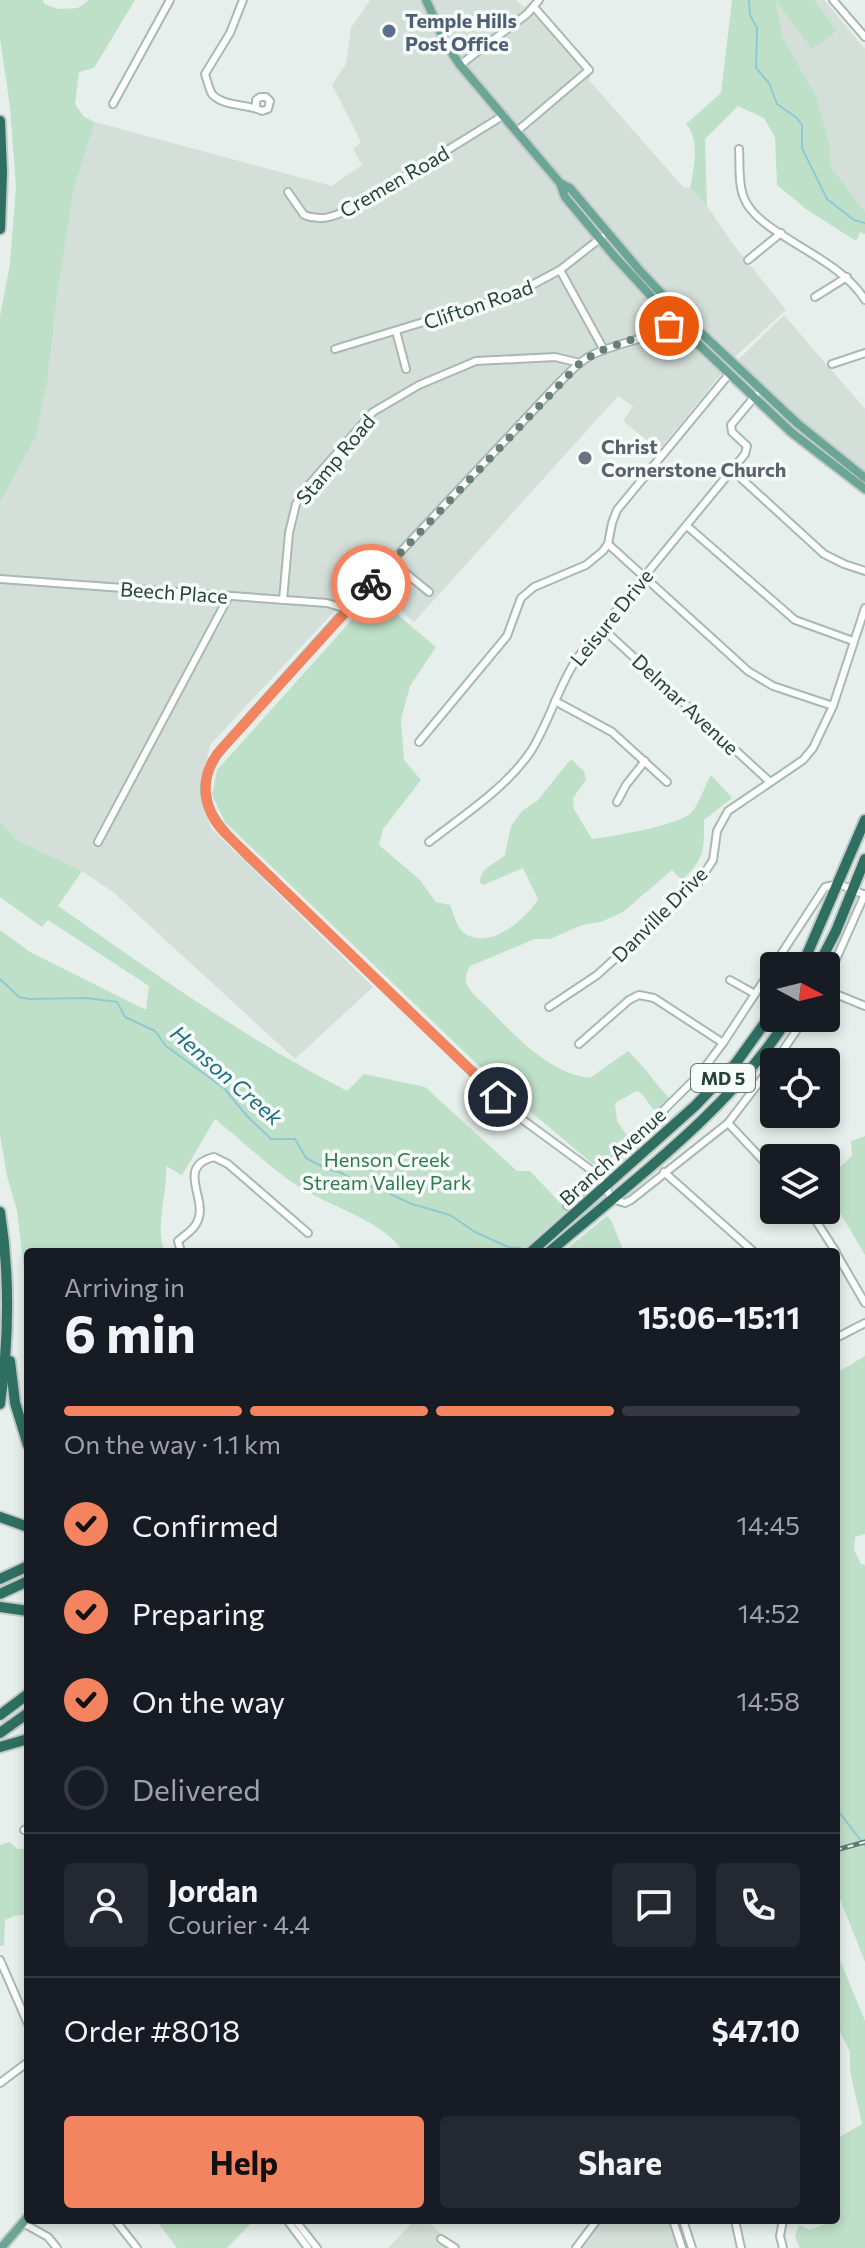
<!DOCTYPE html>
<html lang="en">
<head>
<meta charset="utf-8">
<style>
  :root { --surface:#171b24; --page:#242831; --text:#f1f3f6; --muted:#9ea1a6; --line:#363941; --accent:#f4845f }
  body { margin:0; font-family:Commissioner,sans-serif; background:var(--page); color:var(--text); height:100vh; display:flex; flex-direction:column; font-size:30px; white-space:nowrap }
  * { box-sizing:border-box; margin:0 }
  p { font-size:26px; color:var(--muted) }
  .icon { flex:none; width:44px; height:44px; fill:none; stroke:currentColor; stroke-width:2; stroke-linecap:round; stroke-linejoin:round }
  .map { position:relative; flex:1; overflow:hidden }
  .panel { position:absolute; left:24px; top:1248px; width:816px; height:976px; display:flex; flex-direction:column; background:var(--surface); border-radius:8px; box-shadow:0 4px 12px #0003 }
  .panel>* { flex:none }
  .needle { width:52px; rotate:97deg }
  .buttons { position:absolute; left:760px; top:952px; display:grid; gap:16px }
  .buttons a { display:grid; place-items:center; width:80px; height:80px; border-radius:8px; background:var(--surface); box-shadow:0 4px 12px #0003; font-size:40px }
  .pin { position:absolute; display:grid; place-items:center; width:68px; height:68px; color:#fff; margin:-34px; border:4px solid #fff; border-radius:50%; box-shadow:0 2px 8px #0007 }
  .courier { position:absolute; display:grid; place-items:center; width:80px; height:80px; margin:-40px; border:6px solid #f4845f; border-radius:50%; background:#fff; color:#222; box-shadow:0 2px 10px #0007 }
  .overview em { font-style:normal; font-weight:700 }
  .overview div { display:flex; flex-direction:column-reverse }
  .overview { display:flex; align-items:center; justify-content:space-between; height:136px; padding:0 40px }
  h1 { font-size:52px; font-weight:700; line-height:60px }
  .bar { display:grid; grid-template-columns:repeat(4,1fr); gap:12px 8px; align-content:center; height:96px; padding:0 40px }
  .bar i { height:10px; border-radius:6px; background:var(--line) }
  .bar .selected { background:var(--accent) }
  .bar p { grid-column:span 4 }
  .line { display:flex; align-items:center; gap:20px; padding:0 40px; border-top:2px solid var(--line) }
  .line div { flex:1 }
  .round { display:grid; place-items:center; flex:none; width:84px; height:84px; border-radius:8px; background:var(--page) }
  ol { padding:0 40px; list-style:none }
  li { display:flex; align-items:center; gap:24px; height:88px }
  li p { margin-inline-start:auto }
  li .icon { padding:8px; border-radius:50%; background:var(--accent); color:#111; stroke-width:4 }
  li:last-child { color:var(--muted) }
  li i { width:44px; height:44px; border:4px solid var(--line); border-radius:50% }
  .action { display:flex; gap:16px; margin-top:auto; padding:16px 40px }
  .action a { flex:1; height:92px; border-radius:8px; background:var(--accent); color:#111; font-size:32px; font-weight:700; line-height:92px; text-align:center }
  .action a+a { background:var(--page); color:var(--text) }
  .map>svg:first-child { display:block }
  .built { fill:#d4dfda }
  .green { fill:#bfe0c8 }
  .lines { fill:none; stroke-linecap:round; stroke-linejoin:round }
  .stream { stroke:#8ec9d4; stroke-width:2 }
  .minor-casing { stroke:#a8b8b2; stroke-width:10 }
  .major-casing { stroke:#c2cac8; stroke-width:12 }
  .highway-casing { stroke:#c2cac8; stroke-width:14 }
  .minor { stroke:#fff; stroke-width:6 }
  .major { stroke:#6aa596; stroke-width:8 }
  .highway { stroke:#2f6f62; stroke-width:10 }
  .rail-casing { stroke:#5f7d75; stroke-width:5 }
  .rail { stroke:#f7fbf9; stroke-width:2; stroke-dasharray:6; stroke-linecap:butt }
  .highway-bridge-casing { stroke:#c2cac8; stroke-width:14; stroke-linecap:butt }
  .highway-bridge { stroke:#2f6f62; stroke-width:10 }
  .done { stroke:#687f78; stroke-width:8; stroke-dasharray:0 14.4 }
  .route { stroke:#f4845f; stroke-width:10 }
  .service-dot { fill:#5c6f8a; stroke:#f7fbf9; stroke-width:3 }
  .worship-dot { fill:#6b7280; stroke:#f7fbf9; stroke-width:3 }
  .labels { text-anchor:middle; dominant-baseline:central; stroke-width:7; stroke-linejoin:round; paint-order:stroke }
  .shield { fill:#f7fbf9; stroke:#637a73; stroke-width:2 }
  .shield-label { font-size:18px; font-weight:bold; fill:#24423a }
  .service-label { font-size:20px; font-weight:bold; fill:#4e5e75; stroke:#f7fbf9; text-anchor:start }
  .street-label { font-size:20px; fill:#24423a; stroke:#f7fbf9 }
  .worship-label { font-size:20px; font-weight:bold; fill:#5b616d; stroke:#f7fbf9; text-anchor:start }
  .park-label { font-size:20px; fill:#2d7a4b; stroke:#f7fbf9 }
  .water-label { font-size:22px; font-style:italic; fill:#1c6f80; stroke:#f7fbf9 }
</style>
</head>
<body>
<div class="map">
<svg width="865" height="2248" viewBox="0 0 865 2248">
  <rect width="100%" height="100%" fill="#e6efeb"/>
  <g class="built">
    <polygon points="370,0 516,0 524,7 531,2 541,8 593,69 589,80 683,187 690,188 707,206 733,244 786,310 736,356 659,450 623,421 633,406 618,396 414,622 365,578 210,745 200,792 211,828 373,987 295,1059 113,892 82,871 17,840 0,822 0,503 36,436 48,379 57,297 74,188 95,122 332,186 362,165 353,149 361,142 332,85 346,64 351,28"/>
    <polygon points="776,0 824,0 865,49 865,212 831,167 830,146 816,96 783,37"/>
    <polygon points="784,315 865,409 865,473 784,406 737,361"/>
    <polygon points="415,2220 425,2220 459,2248 388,2248"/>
    <polygon points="601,2220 671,2220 680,2248 580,2248"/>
  </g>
  <g class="green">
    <polygon points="0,0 43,0 44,4 59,9 78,8 89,0 135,0 94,68 79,72 75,104 84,117 95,122 74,188 57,297 48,379 36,436 0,503 0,316 10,264 16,187 10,107 0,38"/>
    <path d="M 732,0 L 814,0 L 837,31 L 812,49 L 776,1 L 783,37 L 816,96 L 830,146 L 831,167 L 865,212 L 865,234 L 860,232 L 856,241 L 806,209 L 777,185 L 775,137 L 764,118 L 738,106 L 705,139 L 707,206 L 690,188 C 694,170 700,138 686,124 L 721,93 Z"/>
    <path d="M 374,595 L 436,647 L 410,686 L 401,719 L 404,760 L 421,780 L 383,829 L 379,845 L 419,879 L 436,902 L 450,905 C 454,914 457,928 464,933 C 488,951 526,920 538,899 L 523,868 L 483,885 L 480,882 C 481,866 495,865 505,855 L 511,826 L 522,811 L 537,801 L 571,759 L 584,771 L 586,780 L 573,798 L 574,809 L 592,839 C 612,837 677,825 690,814 C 698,807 705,785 711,775 L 732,798 L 704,820 C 704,850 705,859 682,880 L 672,870 L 623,912 L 601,922 L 582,925 L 550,939 L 535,939 L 470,966 C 467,972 464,978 467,984 C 470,993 481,1001 488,1008 C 515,1036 549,1073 590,1078 L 628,1051 C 644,1066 654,1082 669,1098 L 656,1113 L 642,1094 L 637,1091 L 615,1103 L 617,1121 L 628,1137 L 599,1165 L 593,1164 L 498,1084 L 225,822 L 212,795 L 217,770 Z"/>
    <path d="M 0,822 L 17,840 L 82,871 L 58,906 C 151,971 246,1039 347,1091 L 364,1074 L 425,1087 L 517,1171 L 530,1171 L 567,1210 L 520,1252 L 404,1252 C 380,1218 328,1207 293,1183 C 266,1164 241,1140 215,1119 L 182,1175 L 166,1166 C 168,1193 154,1229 165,1252 L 28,1252 L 28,1321 L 26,1324 L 26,1286 L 17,1211 L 7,1176 L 0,1134 L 0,930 L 30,952 L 146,1010 L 149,986 L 48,920 L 42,927 L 0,897 Z"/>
    <polygon points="865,1136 865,1255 826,1189 826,1180 852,1156 851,1141"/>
    <polygon points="607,1216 611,1220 624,1252 563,1252"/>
    <polygon points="865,1356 865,1534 855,1537 854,1550 861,1564 865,1565 865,1962 836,1889 836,1373"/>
    <polygon points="9,1842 18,1849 28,1849 28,1914 14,1916 5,1920 4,1945 0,1946 0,1845"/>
    <polygon points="836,1950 865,2021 865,2248 800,2248 795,2237 799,2225 810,2230 836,2220 836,2213 841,2205 836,2192 836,2139 862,2124 850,2071 850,2052 836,2023"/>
    <polygon points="156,2220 254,2220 227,2248 177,2248"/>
  </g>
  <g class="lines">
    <g class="stream">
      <polyline points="749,0 750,15 757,28 756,68 769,83 777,104 797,118 802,125 802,148 827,199 854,220 865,223"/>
      <polyline points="0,979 19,997 29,999 86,998 117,1002 125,1017 155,1031 166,1046 225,1089 247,1116 271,1139 295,1139 306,1158 325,1168 342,1173 354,1181 377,1188 412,1204 450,1215 475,1232 508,1247 520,1248"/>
      <polyline points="836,1808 865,1846"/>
    </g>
    <defs>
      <g id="minor">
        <path d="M 243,0 L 230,33 L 205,74 C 207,80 209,89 212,94 C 223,107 250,104 262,111 L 268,109 L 270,101 L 266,97 L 260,97 L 256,100 L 256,106"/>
        <polyline points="833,0 865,37"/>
        <polyline points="460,65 527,14 539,0"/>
        <polyline points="113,104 170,0"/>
        <polyline points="516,132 589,70 534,7"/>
        <path d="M 739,149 C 740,164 738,184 744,198 C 758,235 838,255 865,300"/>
        <path d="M 288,192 L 304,215 C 324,223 338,214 357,206 L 504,115"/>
        <polyline points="748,260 781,233"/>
        <polyline points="560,270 604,350"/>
        <polyline points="815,297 847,277"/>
        <path d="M 683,316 C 660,339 623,340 594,354 C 579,361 567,375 555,387 L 347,609 L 223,747 C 183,795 217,825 252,860 L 523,1120 L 598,1175 L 612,1199 L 625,1203 L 631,1200 L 728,1123 L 774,1063"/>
        <polyline points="396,331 406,369"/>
        <polyline points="335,349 515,294 560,270 602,237"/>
        <polyline points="832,364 865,353"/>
        <polyline points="732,470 824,554 844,564 865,571"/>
        <polyline points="687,526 795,620 853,641"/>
        <polyline points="608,544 748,671 773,686 833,706"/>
        <polyline points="392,562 429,592"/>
        <polyline points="0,579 327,603 347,609"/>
        <polyline points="283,600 289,533 296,504 308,486 373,412 419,385 476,361 555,357 580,363"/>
        <polyline points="602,628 769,781"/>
        <polyline points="555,701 612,732 667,782"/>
        <polyline points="419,742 507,636 521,598 534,587 586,565 603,551 608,544 612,523 617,510 730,373"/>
        <polyline points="617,802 626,785 645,761"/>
        <polyline points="98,842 229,596"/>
        <path d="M 429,842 C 464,815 506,788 531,751 C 550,721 558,686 578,657 L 745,454 L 747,446 L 732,432 L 731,425 L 756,395"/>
        <polyline points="730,980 755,994"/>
        <polyline points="826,982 865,894"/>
        <polyline points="826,990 865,1006"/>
        <polyline points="549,1007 597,975 698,883 713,860 717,831 728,811 803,760 813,748 833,706 865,608"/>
        <polyline points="579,1044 629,1000 639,995 654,998 723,1043"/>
        <polyline points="775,1062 805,1018"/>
        <polyline points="728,1123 774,1172"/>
        <polyline points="664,1172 754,1252"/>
        <polyline points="567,1206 699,1075 723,1043 825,887 839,884 865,895"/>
        <polyline points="809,1210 836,1252"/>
        <path d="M 181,1252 L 178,1241 C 186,1234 196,1229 199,1217 C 205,1196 177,1166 214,1157 L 228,1164 L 308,1233"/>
        <polyline points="836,1253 865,1303"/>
        <polyline points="836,1338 865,1323"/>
        <polyline points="24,1830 28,1828"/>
        <polyline points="0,1960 28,2024"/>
        <polyline points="0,2083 28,2062"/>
        <polyline points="115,2220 137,2248"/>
        <polyline points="287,2220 308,2248"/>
        <polyline points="295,2220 317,2248"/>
        <polyline points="673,2220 682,2248"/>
        <polyline points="683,2220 692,2248"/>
        <polyline points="735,2220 741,2248"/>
        <polyline points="23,2223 48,2237 57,2248"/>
        <polyline points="441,2239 455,2248"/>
        <polyline points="576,2248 597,2220"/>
        <polyline points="783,2248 780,2236 783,2220"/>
      </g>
      <g id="major">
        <polyline points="426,0 446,44 460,65 560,183 565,197 615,257 676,323 791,432 865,489"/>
        <polyline points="560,183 570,188 641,272 683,316 798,424 865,478"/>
        <polyline points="1,2248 28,2217"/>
      </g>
      <g id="highway">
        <polyline points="0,121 2,172 0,229"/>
        <polyline points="802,966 865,820"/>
        <polyline points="818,966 836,931 865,859"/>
        <path d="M 0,1212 C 10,1276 9,1340 0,1404"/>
        <polyline points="531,1252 695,1106 736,1063 774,1010"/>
        <path d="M 549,1252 C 629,1184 732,1108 788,1018"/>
        <polyline points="10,1361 15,1403 28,1445"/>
        <polyline points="0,1517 28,1527"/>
        <polyline points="0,1579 28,1566"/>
        <polyline points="0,1594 28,1581"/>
        <polyline points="0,1607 28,1611"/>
        <polyline points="0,1715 28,1694"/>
        <polyline points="0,1733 11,1725"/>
        <polyline points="0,1747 28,1739"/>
      </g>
    </defs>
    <use href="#minor" class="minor-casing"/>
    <use href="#major" class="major-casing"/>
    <use href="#highway" class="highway-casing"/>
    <use href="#minor" class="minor"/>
    <use href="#major" class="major"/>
    <use href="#highway" class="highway"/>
    <defs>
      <polyline id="rail" points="836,1850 865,1842"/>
    </defs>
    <use href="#rail" class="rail-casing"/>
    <use href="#rail" class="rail"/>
    <defs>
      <polyline id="highway-bridge" points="11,1725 28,1713"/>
    </defs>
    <use href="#highway-bridge" class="highway-bridge-casing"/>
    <use href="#highway-bridge" class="highway-bridge"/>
  </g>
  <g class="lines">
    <polyline class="done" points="371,584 579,364 597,352 669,326"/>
    <path class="route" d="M 371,584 L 217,754 C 199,780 203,810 225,833 L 498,1097"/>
  </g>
  <circle class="service-dot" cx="389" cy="31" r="8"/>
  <circle class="worship-dot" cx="585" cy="458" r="8"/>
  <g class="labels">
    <rect class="shield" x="691" y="1064" width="64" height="28" rx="6"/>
    <g class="shield-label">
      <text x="723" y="1078">MD 5</text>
    </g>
    <g class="service-label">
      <text x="405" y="20">Temple Hills<tspan x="405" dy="23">Post Office</tspan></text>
    </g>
    <g class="street-label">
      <text transform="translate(394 181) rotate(-30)">Cremen Road</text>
      <text transform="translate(478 304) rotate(-19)">Clifton Road</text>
      <text transform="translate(335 459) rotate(-50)">Stamp Road</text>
      <text transform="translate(174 592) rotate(4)">Beech Place</text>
      <text transform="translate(611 617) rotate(-51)">Leisure Drive</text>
      <text transform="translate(686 704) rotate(43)">Delmar Avenue</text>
      <text transform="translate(659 914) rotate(-45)">Danville Drive</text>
      <text transform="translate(612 1156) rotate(-42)">Branch Avenue</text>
    </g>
    <g class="worship-label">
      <text x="601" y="446">Christ<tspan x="601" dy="23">Cornerstone Church</tspan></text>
    </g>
    <g class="park-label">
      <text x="387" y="1159">Henson Creek<tspan x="387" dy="23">Stream Valley Park</tspan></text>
    </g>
    <g class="water-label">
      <text transform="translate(227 1075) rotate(41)">Henson Creek</text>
    </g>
  </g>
</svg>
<div class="buttons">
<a><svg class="needle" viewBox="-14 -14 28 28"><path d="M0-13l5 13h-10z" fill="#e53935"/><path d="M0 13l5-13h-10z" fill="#9ea1a6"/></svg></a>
<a><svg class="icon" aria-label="locate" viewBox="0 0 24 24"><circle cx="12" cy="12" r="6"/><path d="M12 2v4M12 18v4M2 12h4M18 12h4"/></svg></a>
<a><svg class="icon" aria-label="layers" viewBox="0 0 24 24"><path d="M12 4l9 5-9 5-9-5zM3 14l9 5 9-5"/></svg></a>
</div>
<div class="pin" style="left:669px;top:326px;background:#ea580c"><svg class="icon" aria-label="bag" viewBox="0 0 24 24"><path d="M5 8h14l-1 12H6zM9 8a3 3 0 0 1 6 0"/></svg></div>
<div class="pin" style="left:498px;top:1097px;background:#1f2937"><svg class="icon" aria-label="home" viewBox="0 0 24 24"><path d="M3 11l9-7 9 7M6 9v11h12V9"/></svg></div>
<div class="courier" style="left:371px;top:584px"><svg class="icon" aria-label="bike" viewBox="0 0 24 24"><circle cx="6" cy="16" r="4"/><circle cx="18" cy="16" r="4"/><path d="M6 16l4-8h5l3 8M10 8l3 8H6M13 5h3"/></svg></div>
<section class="panel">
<div class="overview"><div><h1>6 min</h1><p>Arriving in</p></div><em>15:06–15:11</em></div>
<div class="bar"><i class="selected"></i><i class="selected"></i><i class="selected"></i><i></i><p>On the way · 1.1 km</p></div>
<ol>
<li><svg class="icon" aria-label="check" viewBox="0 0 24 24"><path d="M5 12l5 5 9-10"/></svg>Confirmed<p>14:45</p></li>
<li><svg class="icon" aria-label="check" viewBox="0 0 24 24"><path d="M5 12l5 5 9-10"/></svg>Preparing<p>14:52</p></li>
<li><svg class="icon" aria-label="check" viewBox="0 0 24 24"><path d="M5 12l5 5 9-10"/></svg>On the way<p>14:58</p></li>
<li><i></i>Delivered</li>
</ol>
<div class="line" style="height:144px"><a class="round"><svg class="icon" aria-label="person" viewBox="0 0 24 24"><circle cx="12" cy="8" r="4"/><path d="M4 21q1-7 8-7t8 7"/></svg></a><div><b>Jordan</b><p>Courier · 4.4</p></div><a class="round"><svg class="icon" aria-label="chat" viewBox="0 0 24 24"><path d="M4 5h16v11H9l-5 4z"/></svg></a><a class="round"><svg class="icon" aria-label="phone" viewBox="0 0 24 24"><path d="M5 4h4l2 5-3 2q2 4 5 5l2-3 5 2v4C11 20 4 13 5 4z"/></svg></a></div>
<div class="line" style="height:104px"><div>Order #8018</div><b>$47.10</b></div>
<div class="action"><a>Help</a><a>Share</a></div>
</section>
</div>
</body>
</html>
